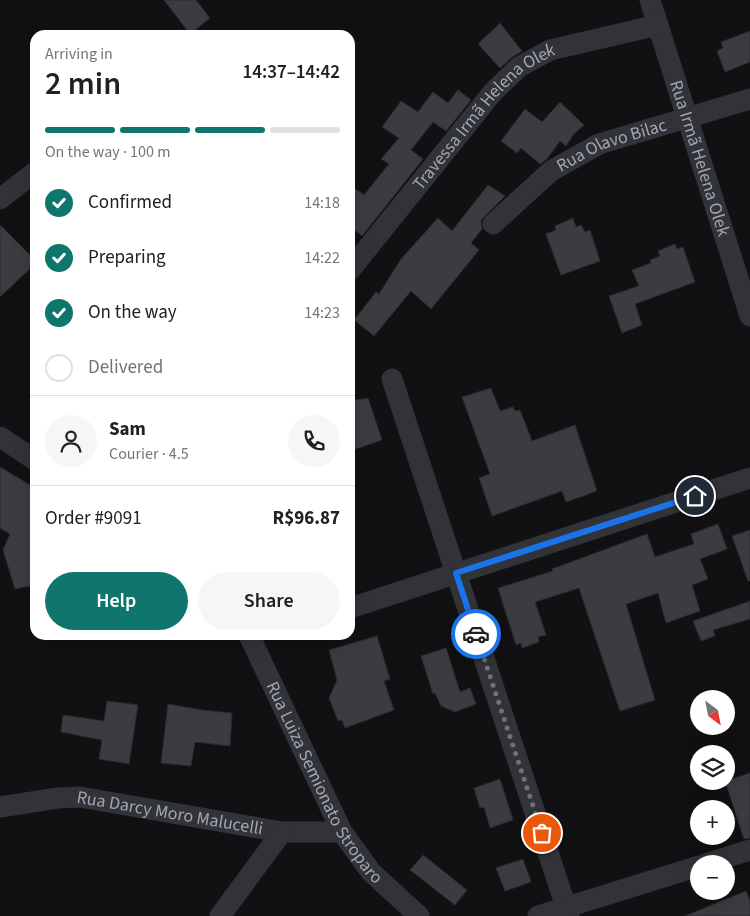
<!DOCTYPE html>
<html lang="en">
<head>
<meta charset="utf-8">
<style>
  :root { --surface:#fff; --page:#f6f6f6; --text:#202124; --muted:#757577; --line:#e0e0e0; --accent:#0f766e }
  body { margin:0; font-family:"Source Sans 3",sans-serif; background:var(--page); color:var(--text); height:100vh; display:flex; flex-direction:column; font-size:19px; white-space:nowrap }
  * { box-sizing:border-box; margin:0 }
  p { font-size:16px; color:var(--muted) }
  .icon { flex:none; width:28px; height:28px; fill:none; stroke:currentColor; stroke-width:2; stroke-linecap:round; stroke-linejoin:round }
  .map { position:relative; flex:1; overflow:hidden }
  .sheet { position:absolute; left:30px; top:30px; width:325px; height:610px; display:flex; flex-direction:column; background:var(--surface); border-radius:15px; box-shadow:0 5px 20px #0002 }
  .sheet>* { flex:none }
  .needle { width:32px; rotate:148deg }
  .controls { position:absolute; left:690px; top:690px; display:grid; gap:10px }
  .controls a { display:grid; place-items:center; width:45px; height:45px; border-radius:50%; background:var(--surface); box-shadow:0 5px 20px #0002; font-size:25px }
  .pin { position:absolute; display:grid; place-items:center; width:42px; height:42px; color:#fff; margin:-21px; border:2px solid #fff; border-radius:50%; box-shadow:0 1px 5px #0007 }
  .courier { position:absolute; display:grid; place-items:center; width:50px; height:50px; margin:-25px; border:4px solid #1a73e8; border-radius:50%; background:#fff; color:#222; box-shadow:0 1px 6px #0007 }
  .headline em { font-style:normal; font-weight:600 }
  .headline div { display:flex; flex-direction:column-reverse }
  .headline { display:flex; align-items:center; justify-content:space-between; height:85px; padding:0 15px }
  h1 { font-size:32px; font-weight:600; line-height:38px }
  .bar { display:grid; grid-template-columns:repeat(4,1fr); gap:8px 5px; align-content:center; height:60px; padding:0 15px }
  .bar i { height:6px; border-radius:4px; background:var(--line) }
  .bar .on { background:var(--accent) }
  .bar p { grid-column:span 4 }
  .line { display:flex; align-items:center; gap:12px; padding:0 15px; border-top:1px solid var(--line) }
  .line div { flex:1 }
  .round { display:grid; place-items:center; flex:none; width:52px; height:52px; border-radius:26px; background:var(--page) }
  ol { padding:0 15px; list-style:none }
  li { display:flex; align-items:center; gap:15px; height:55px }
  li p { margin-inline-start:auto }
  li .icon { padding:5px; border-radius:50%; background:var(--accent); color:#fff; stroke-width:4 }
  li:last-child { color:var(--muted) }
  li i { width:28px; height:28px; border:2px solid var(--line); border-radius:50% }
  .primary-button { display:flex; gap:10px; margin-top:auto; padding:10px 15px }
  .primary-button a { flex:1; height:58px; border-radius:30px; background:var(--accent); color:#fff; font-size:20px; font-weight:600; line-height:58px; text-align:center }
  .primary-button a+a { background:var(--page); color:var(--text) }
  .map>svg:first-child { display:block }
  .building { fill:#3b3b40; stroke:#2b2b2f }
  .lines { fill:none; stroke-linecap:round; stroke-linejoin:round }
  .street { stroke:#323338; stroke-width:21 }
  .done { stroke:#6f727b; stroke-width:5; stroke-dasharray:0 9 }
  .route { stroke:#1a73e8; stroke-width:6 }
  .labels { text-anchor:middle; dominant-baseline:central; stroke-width:5; stroke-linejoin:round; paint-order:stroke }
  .street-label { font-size:18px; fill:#a2a6b3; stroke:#0c0c0e }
</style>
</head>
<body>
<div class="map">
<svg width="750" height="916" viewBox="0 0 750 916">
  <rect width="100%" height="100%" fill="#111113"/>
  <g class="building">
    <polygon points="164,0 196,0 210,18 190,34"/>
    <polygon points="500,23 522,51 511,58 500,68 478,44"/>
    <polygon points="750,31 750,62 725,72 717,51 723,48 721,42"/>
    <polygon points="458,90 471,100 446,131 433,122 411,150 423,159 362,236 350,226 350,185 364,195 389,164 381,159 399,138 382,127 401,101 418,112 433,92 448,103"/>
    <polygon points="560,102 584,125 574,134 566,146 560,141 547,159 540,164 521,148 517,153 501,141 525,109 542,122"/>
    <polygon points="488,185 505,196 481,220 482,229 471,243 479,250 431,309 411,291 374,336 354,320 376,292 379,294 401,259 438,218 452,231"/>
    <polygon points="573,218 576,227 581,225 585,232 590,230 600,261 561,275 546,234 556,230 555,226"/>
    <polygon points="0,225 35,260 35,264 0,297"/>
    <polygon points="675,244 677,249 683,247 695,282 635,304 642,325 622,333 609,296 639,286 632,270 651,263 650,260 660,256 658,251"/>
    <polygon points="491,388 500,411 513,407 515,411 520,410 532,441 575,425 597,491 566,502 562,491 492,516 479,478 490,474 462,397"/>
    <polygon points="368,398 382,440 350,451 350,401"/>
    <polygon points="0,467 35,488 35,585 15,589 3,550 10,534 0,528"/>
    <polygon points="718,524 727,549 700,559 708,579 692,585 700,611 666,623 658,593 626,604 655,700 620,711 579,588 535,602 546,635 538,637 539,642 522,648 521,643 516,645 498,588 553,571 552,569 647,534 655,557 694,544 691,534"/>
    <polygon points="750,530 750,581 748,581 732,536"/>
    <polygon points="750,601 750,619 713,630 715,636 701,641 693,621"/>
    <polygon points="377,636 390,679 384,681 394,710 345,728 342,720 338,721 329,698 337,680 329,650"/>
    <polygon points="446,648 460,692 470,688 476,704 455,712 441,706 435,693 433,694 421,656"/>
    <polygon points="107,701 138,705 129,764 99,759 102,740 61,732 63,715 104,721"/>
    <polygon points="168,704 202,710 232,713 230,746 195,742 191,766 161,763"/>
    <polygon points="750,773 750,838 744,839 725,781"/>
    <polygon points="500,779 513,820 490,828 484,807 480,808 474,788"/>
    <polygon points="423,855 467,890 455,905 410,870"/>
    <polygon points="523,859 531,882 505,891 496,868"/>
    <polygon points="746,891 750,901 750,916 685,916"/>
  </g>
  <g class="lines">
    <g class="street">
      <path id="s1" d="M 650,0 L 750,316"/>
      <polyline points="0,199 35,172"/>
      <path id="s2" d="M 493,224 L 551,171 L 599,144 L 750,99"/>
      <path id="s3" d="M 350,270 L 493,92 L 519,67 L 550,50 L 658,25"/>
      <polyline points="392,379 569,916"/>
      <polyline points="0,437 35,460"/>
      <polyline points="350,608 750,478"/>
      <path id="s4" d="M 249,635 L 342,832 L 371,872 L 419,916"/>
      <path id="s5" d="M 0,807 L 58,798 L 80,797 L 282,832 L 342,832"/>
      <polyline points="705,864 750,850"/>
      <polyline points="220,916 282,832"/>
      <polyline points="538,916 699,866"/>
    </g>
  </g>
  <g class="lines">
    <polyline class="done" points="476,634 542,833"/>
    <polyline class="route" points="476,634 456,573 695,496"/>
  </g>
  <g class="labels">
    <g class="street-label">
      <text stroke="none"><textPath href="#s3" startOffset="205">Travessa Irmã Helena Olek</textPath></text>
      <text stroke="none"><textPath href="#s2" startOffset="145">Rua Olavo Bilac</textPath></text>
      <text stroke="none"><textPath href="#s1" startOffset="166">Rua Irmã Helena Olek</textPath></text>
      <text stroke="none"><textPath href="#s4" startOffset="166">Rua Luiza Semionato Stroparo</textPath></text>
      <text stroke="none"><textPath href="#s5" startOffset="172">Rua Darcy Moro Malucelli</textPath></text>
    </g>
  </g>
</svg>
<div class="controls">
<a><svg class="needle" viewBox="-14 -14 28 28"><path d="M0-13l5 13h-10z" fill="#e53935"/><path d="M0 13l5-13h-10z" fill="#757577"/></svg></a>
<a><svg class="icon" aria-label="layers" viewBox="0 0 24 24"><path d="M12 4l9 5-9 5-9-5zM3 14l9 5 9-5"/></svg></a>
<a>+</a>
<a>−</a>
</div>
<div class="pin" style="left:542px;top:833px;background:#ea580c"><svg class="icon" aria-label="bag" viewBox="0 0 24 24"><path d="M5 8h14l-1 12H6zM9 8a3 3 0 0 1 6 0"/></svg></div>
<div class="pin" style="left:695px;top:496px;background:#1f2937"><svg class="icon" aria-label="home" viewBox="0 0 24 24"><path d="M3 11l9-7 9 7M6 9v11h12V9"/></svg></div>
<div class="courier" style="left:476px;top:634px"><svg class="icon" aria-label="car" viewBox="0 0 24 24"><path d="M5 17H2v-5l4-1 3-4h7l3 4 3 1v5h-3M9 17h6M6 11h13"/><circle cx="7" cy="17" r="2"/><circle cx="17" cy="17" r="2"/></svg></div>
<section class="sheet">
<div class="headline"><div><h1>2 min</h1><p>Arriving in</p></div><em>14:37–14:42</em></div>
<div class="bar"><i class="on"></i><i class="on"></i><i class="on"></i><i></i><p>On the way · 100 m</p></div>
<ol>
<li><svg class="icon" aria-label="check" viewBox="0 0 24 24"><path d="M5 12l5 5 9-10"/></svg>Confirmed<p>14:18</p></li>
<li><svg class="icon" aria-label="check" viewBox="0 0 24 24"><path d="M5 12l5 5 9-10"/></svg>Preparing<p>14:22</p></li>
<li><svg class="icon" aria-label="check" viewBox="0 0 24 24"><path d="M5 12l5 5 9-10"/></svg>On the way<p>14:23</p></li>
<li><i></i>Delivered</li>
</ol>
<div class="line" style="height:90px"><a class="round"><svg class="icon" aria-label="person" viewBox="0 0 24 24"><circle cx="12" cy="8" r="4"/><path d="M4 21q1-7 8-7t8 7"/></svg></a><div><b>Sam</b><p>Courier · 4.5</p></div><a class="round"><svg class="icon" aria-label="phone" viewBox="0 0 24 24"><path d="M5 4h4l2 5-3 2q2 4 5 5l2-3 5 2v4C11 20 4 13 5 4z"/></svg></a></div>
<div class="line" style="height:65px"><div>Order #9091</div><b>R$96.87</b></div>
<div class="primary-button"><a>Help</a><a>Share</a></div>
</section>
</div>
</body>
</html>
